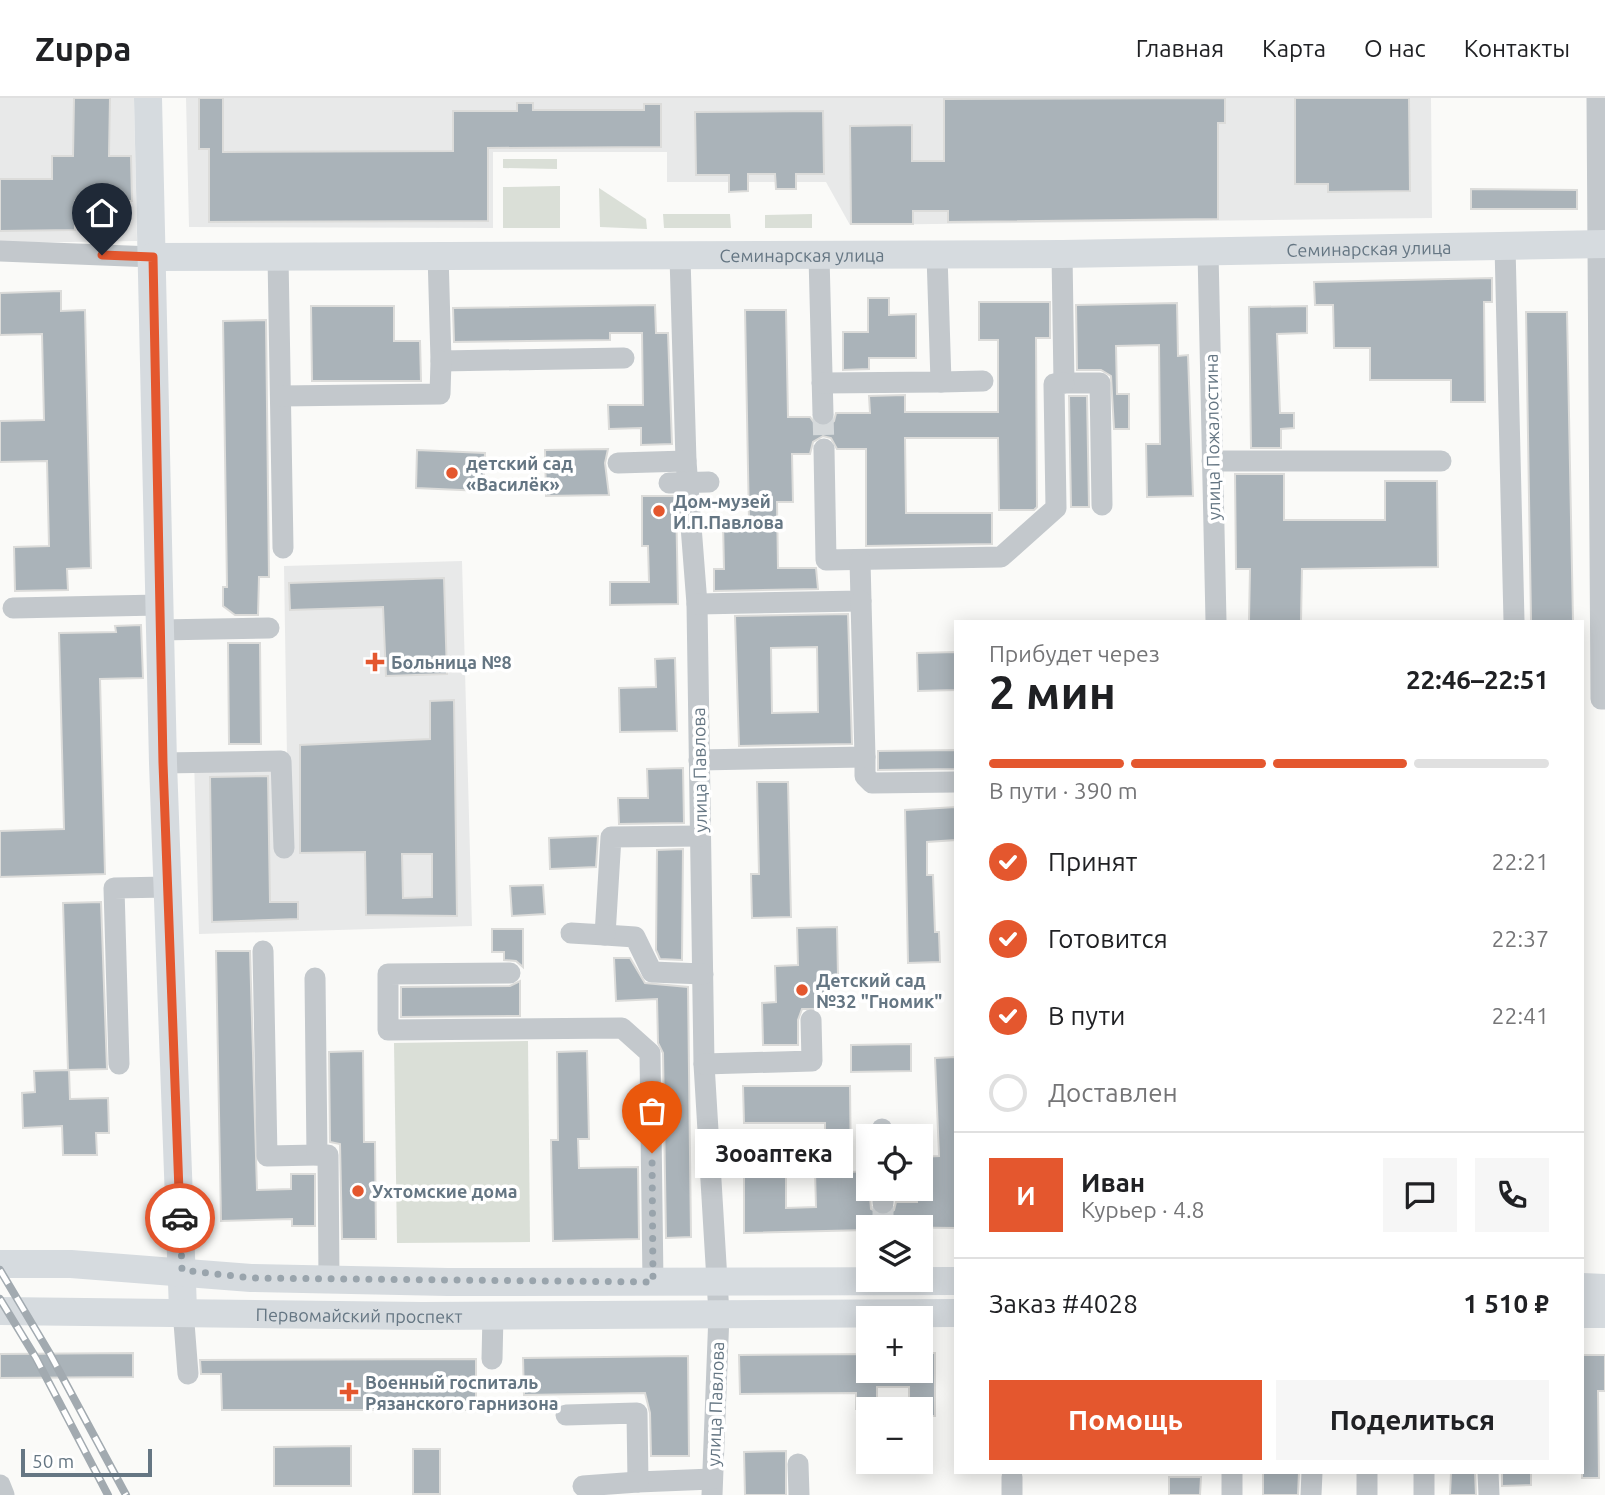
<!DOCTYPE html>
<html lang="ru">
<head>
<meta charset="utf-8">
<style>
  :root { --surface:#fff; --page:#f6f6f6; --text:#202124; --muted:#757577; --line:#e0e0e0; --accent:#e4572e }
  body { margin:0; font-family:Ubuntu,sans-serif; background:var(--page); color:var(--text); height:100vh; display:flex; flex-direction:column; font-size:26px; white-space:nowrap }
  * { box-sizing:border-box; margin:0 }
  p { font-size:23px; color:var(--muted) }
  .icon { flex:none; width:38px; height:38px; fill:none; stroke:currentColor; stroke-width:2; stroke-linecap:round; stroke-linejoin:round }
  .map { position:relative; flex:1; overflow:hidden }
  .sheet { position:absolute; left:954px; top:522px; width:630px; height:854px; display:flex; flex-direction:column; background:var(--surface); border-radius:0px; box-shadow:0 4px 18px #0003 }
  .sheet>* { flex:none }
  .fabs { position:absolute; left:856px; top:1026px; display:grid; gap:14px }
  .fabs a { display:grid; place-items:center; width:77px; height:77px; border-radius:0px; background:var(--surface); box-shadow:0 4px 18px #0003; font-size:35px }
  .scale { position:absolute; left:21px; bottom:18px; width:131px; box-sizing:border-box; padding-left:7px; border:4px solid #657683; border-top:0; font-size:19px; line-height:24px; white-space:nowrap; color:#657683; -webkit-text-stroke:5px #fff; paint-order:stroke }
  .pin { position:absolute; display:grid; place-items:center; width:60px; height:60px; color:#fff; margin:-72px -30px; border-radius:50% 50% 50% 0; rotate:-45deg; box-shadow:0 0 7px #0007 }
  .pin .icon { rotate:45deg }
  .courier { position:absolute; display:grid; place-items:center; width:70px; height:70px; margin:-35px; border:5px solid #e4572e; border-radius:50%; background:#fff; color:#222; box-shadow:0 2px 9px #0007 }
  .bubble { position:absolute; height:49px; border-radius:0px; background:var(--surface); box-shadow:0 4px 18px #0003; font-size:23px; font-weight:700; line-height:49px; text-align:center }
  .headline em { font-style:normal; font-weight:700 }
  .headline div { display:flex; flex-direction:column-reverse }
  .headline { display:flex; align-items:center; justify-content:space-between; height:119px; padding:0 35px }
  h1 { font-size:46px; font-weight:700; line-height:52px }
  .bar { display:grid; grid-template-columns:repeat(4,1fr); gap:10px 7px; align-content:center; height:84px; padding:0 35px }
  .bar i { height:9px; border-radius:5px; background:var(--line) }
  .bar .on { background:var(--accent) }
  .bar p { grid-column:span 4 }
  .line { display:flex; align-items:center; gap:18px; padding:0 35px; border-top:2px solid var(--line) }
  .line div { flex:1 }
  .round { display:grid; place-items:center; flex:none; width:74px; height:74px; border-radius:0px; background:var(--page) }
  ol { padding:0 35px; list-style:none }
  li { display:flex; align-items:center; gap:21px; height:77px }
  li p { margin-inline-start:auto }
  li .icon { padding:7px; border-radius:50%; background:var(--accent); color:#fff; stroke-width:4 }
  li:last-child { color:var(--muted) }
  li i { width:38px; height:38px; border:4px solid var(--line); border-radius:50% }
  .action { display:flex; gap:14px; margin-top:auto; padding:14px 35px }
  .action a { flex:1; height:80px; border-radius:0px; background:var(--accent); color:#fff; font-size:28px; font-weight:700; line-height:80px; text-align:center }
  .action a+a { background:var(--page); color:var(--text) }
  header { display:flex; align-items:center; gap:42px; box-sizing:border-box; height:98px; padding:0 35px; background:var(--surface); border-bottom:2px solid var(--line) }
  header strong { font-size:33px }
  nav { display:flex; gap:38px; margin-inline-start:auto; font-size:24px }
  .map>svg:first-child { display:block }
  .built { fill:#e8e9e9 }
  .green { fill:#dadfd7 }
  .building { fill:#aab3b9; stroke:#dcdcda; stroke-width:2; fill-rule:evenodd }
  .lines { fill:none; stroke-linecap:round; stroke-linejoin:round }
  .minor-tunnel { stroke:#d5d9db; stroke-width:21; stroke-dasharray:21 10; stroke-linecap:butt }
  .minor { stroke:#c3c8cc; stroke-width:21 }
  .major { stroke:#d6dbdf; stroke-width:28 }
  .rail-casing { stroke:#a2aab0; stroke-width:8 }
  .rail { stroke:#fff; stroke-width:5; stroke-dasharray:16; stroke-linecap:butt }
  .done { stroke:#99a4ac; stroke-width:7; stroke-dasharray:0 12.6 }
  .route { stroke:#e4572e; stroke-width:9 }
  .poi-dot { fill:#e4572e; stroke:#fff; stroke-width:2.5 }
  .labels { text-anchor:middle; dominant-baseline:central; stroke-width:7; stroke-linejoin:round; paint-order:stroke }
  .street-label { font-size:18px; fill:#657683; stroke:#fff }
  .poi-label { font-size:18px; font-weight:bold; fill:#657683; stroke:#fff; text-anchor:start }
</style>
</head>
<body>
<header>
<strong>Zuppa</strong>
<nav><a>Главная</a><a>Карта</a><a>О нас</a><a>Контакты</a></nav>
</header>
<div class="map">
<svg width="1605" height="1397" viewBox="0 0 1605 1397">
  <rect width="100%" height="100%" fill="#fafaf8"/>
  <g class="built">
    <polygon points="0,0 134,0 137,143 0,145"/>
    <polygon points="186,0 1431,0 1432,120 850,127 826,84 667,84 667,54 493,54 493,130 189,129"/>
    <polygon points="462,463 472,828 199,836 194,661 287,660 284,468"/>
  </g>
  <g class="green">
    <polygon points="503,61 557,61 557,71 503,70"/>
    <polygon points="560,88 560,130 503,130 503,89"/>
    <polygon points="599,90 646,121 647,131 600,129"/>
    <polygon points="663,116 730,116 731,130 664,130"/>
    <polygon points="812,116 812,130 765,130 765,117"/>
    <polygon points="528,943 530,1144 397,1145 394,945"/>
  </g>
  <g class="building">
    <polygon points="74,0 110,0 109,58 131,58 132,103 75,103 75,132 0,133 0,81 52,81 52,58 73,58"/>
    <polygon points="199,0 223,0 223,54 453,53 453,13 517,13 517,5 533,5 533,12 644,12 644,6 661,6 661,49 488,50 488,123 209,124 209,51 199,51"/>
    <polygon points="1225,0 1225,25 1218,25 1218,121 948,124 948,113 913,113 913,126 851,126 850,28 912,27 912,63 944,63 944,1"/>
    <polygon points="1295,0 1409,0 1410,93 1328,94 1328,86 1295,86"/>
    <polygon points="823,13 824,76 796,76 796,91 776,91 775,76 748,76 748,93 729,94 729,77 696,77 695,14"/>
    <polygon points="1471,91 1577,92 1577,111 1471,111"/>
    <polygon points="1492,180 1492,204 1484,204 1485,304 1451,304 1451,282 1370,282 1370,250 1334,250 1333,207 1315,207 1314,184"/>
    <polygon points="61,193 61,213 85,212 91,470 67,471 68,492 15,493 14,449 49,448 47,363 0,364 0,323 44,322 42,236 0,237 0,195"/>
    <polygon points="868,200 889,200 889,217 916,216 916,260 869,260 869,271 843,272 843,234 868,234"/>
    <polygon points="979,204 1050,204 1050,240 1036,240 1037,409 1034,412 999,412 998,340 905,340 906,415 992,415 992,446 866,448 866,351 837,351 831,340 823,338 813,344 810,356 792,356 793,404 777,404 778,470 816,470 818,491 714,493 714,471 724,471 723,424 749,423 745,212 786,212 788,319 810,319 816,327 824,329 834,323 836,315 870,315 869,298 905,297 905,314 998,314 998,242 979,242"/>
    <polygon points="1177,205 1178,258 1188,257 1193,398 1147,399 1146,346 1160,346 1159,247 1116,248 1117,296 1129,296 1129,331 1114,331 1111,278 1101,272 1077,272 1076,207"/>
    <polygon points="655,207 656,235 668,235 672,346 641,347 641,330 609,331 608,307 643,307 642,235 610,235 610,242 454,244 453,210"/>
    <polygon points="311,208 394,208 394,243 420,243 421,283 312,283"/>
    <polygon points="1307,208 1307,235 1277,236 1280,315 1294,315 1294,330 1281,331 1281,350 1251,350 1249,209"/>
    <polygon points="1526,214 1567,214 1573,523 1531,523"/>
    <polygon points="266,222 269,479 259,479 258,517 235,517 223,508 223,489 227,489 223,223"/>
    <polygon points="1069,298 1087,298 1089,409 1071,409"/>
    <polygon points="608,351 605,365 609,397 546,398 545,352"/>
    <polygon points="417,352 485,355 483,393 416,390"/>
    <polygon points="1235,376 1284,376 1284,422 1385,422 1385,383 1437,383 1438,469 1302,471 1301,523 1249,523 1250,471 1236,471"/>
    <polygon points="642,398 676,398 678,506 610,507 610,484 649,484 648,448 642,448"/>
    <polygon points="444,480 447,576 386,578 383,509 290,512 289,485"/>
    <path d="M 848,516 L 852,646 L 739,648 L 735,518 ZM 817,549 L 818,614 L 772,615 L 771,550 Z"/>
    <polygon points="141,527 143,580 100,581 105,776 0,779 0,733 64,731 59,535 116,534 115,528"/>
    <polygon points="228,545 260,545 261,646 229,646"/>
    <polygon points="956,554 956,592 918,593 917,555"/>
    <polygon points="675,560 677,633 620,634 619,590 656,589 655,561"/>
    <path d="M 454,602 L 457,818 L 366,817 L 365,754 L 300,755 L 300,647 L 430,641 L 430,603 ZM 402,756 L 432,756 L 432,799 L 403,800 Z"/>
    <polygon points="956,652 956,671 878,672 878,653"/>
    <polygon points="683,670 684,725 619,726 618,700 648,700 647,671"/>
    <polygon points="268,678 270,804 298,804 298,821 212,824 210,679"/>
    <polygon points="757,684 788,684 791,819 752,820 751,776 759,776"/>
    <polygon points="956,709 956,742 927,744 927,777 933,777 935,834 939,834 940,864 908,865 905,712"/>
    <polygon points="598,738 596,769 550,771 549,740"/>
    <polygon points="683,751 682,862 660,861 656,852 657,752"/>
    <polygon points="543,787 545,816 512,818 510,788"/>
    <polygon points="101,804 107,971 68,972 63,805"/>
    <polygon points="837,829 838,879 827,880 828,911 802,911 798,922 798,947 763,947 762,905 776,904 775,868 798,867 797,830"/>
    <polygon points="492,831 523,831 523,869 516,863 504,862 504,854 492,854"/>
    <polygon points="216,853 250,853 257,1092 291,1091 291,1076 315,1076 315,1128 292,1128 292,1121 221,1123"/>
    <polygon points="614,860 630,860 645,885 688,889 691,1139 666,1140 663,955 658,945 657,901 616,903"/>
    <polygon points="520,883 520,918 401,919 401,889 510,888"/>
    <polygon points="911,946 911,973 851,974 851,947"/>
    <polygon points="363,953 364,1044 375,1044 376,1141 342,1141 340,1046 330,1044 329,954"/>
    <polygon points="587,953 589,1041 578,1041 579,1070 638,1069 639,1141 553,1143 551,1042 558,1042 557,954"/>
    <polygon points="956,959 956,1130 868,1129 868,1132 744,1135 744,1072 786,1072 786,1110 816,1109 815,1073 825,1073 825,1025 744,1025 743,988 850,988 851,1074 868,1073 871,1111 884,1118 894,1112 896,1104 917,1104 916,1090 920,1090 920,1059 939,1058 935,960"/>
    <polygon points="69,972 70,1001 108,1000 109,1035 96,1035 97,1057 63,1057 62,1028 23,1030 22,995 35,994 34,973"/>
    <polygon points="133,1255 133,1279 0,1280 0,1256"/>
    <polygon points="920,1255 935,1255 935,1318 920,1318 920,1311 909,1311 909,1289 877,1289 877,1311 856,1311 856,1295 740,1296 739,1257 868,1256 868,1272 920,1272"/>
    <polygon points="1582,1257 1605,1257 1605,1293 1598,1293 1599,1380 1582,1380"/>
    <polygon points="688,1258 689,1358 651,1358 650,1315 645,1295 524,1297 523,1260"/>
    <polygon points="476,1261 476,1312 222,1312 221,1276 201,1276 200,1262"/>
    <polygon points="351,1348 351,1388 274,1388 274,1349"/>
    <rect x="413" y="1351" width="27" height="45"/>
    <polygon points="786,1353 786,1397 745,1397 744,1354"/>
    <polygon points="1263,1374 1299,1374 1298,1397 1263,1397"/>
    <polygon points="1451,1374 1475,1374 1476,1397 1450,1397"/>
    <polygon points="1502,1374 1531,1374 1531,1387 1502,1388"/>
    <polygon points="1169,1379 1201,1379 1200,1397 1169,1397"/>
  </g>
  <g class="lines">
    <g class="minor-tunnel">
      <polyline points="823,316 824,351"/>
      <polyline points="883,1129 883,1105"/>
    </g>
    <g class="minor">
      <polyline points="1597,0 1601,601 1605,601"/>
      <polyline points="1505,148 1514,523"/>
      <polyline points="0,153 153,159"/>
      <polyline points="1208,154 1216,523"/>
      <polyline points="438,156 441,263 624,260"/>
      <polyline points="1062,156 1064,285 1100,285 1102,407"/>
      <polyline points="278,158 283,450"/>
      <polyline points="819,158 823,316"/>
      <polyline points="680,159 686,363 697,506 704,966 719,1216 712,1397"/>
      <polyline points="941,284 983,283"/>
      <polyline points="822,285 941,284 937,157"/>
      <polyline points="281,298 440,296 441,263"/>
      <polyline points="824,351 826,462 1001,459 1056,410 1054,286 1064,285"/>
      <polyline points="1212,363 1441,363"/>
      <polyline points="618,365 686,363"/>
      <polyline points="669,385 709,384"/>
      <polyline points="697,506 861,503 860,462"/>
      <polyline points="13,510 159,507"/>
      <polyline points="160,532 269,530"/>
      <polyline points="865,659 865,678 872,685 956,684"/>
      <polyline points="699,662 865,659 861,503"/>
      <polyline points="163,665 281,663 284,750"/>
      <polyline points="700,738 611,739 605,837 635,839 652,874 703,876"/>
      <polyline points="571,835 605,837"/>
      <polyline points="263,853 267,1058 317,1057"/>
      <polyline points="510,875 388,876 388,932 622,930 650,955 653,1184"/>
      <polyline points="315,880 317,1057 328,1057 329,1180"/>
      <polyline points="119,966 114,790 168,789"/>
      <polyline points="704,966 812,963 811,922"/>
      <polyline points="882,1031 882,1038"/>
      <polyline points="883,1090 883,1105"/>
      <polyline points="183,1212 188,1276"/>
      <polyline points="492,1261 493,1217"/>
      <polyline points="566,1317 637,1315 638,1384 712,1381"/>
      <polyline points="798,1366 799,1397"/>
      <polyline points="1232,1374 1232,1397"/>
      <polyline points="1367,1374 1367,1397"/>
      <polyline points="1424,1374 1424,1397"/>
      <polyline points="1488,1374 1489,1397"/>
      <polyline points="0,1387 4,1397"/>
      <polyline points="583,1388 638,1384"/>
      <polyline points="1012,1397 1012,1379"/>
      <polyline points="1311,1397 1312,1374"/>
    </g>
    <g class="major">
      <polyline points="148,0 163,665 183,1212"/>
      <path id="s1" d="M 153,159 L 1062,156 L 1605,146"/>
      <polyline points="0,1166 71,1166 251,1180 448,1184 956,1183"/>
      <polyline points="1582,1189 1605,1190"/>
      <path id="s2" d="M 0,1213 L 422,1218 L 956,1215"/>
      <polyline points="1582,1216 1605,1216"/>
    </g>
    <defs>
      <g id="rail">
        <polyline points="0,1172 50,1256 126,1397"/>
        <polyline points="0,1201 36,1260 108,1397"/>
      </g>
    </defs>
    <use href="#rail" class="rail-casing"/>
    <use href="#rail" class="rail"/>
  </g>
  <g class="lines">
    <polyline class="done" points="180,1120 182,1172 251,1180 653,1184 652,1055"/>
    <polyline class="route" points="102,157 153,159 163,665 180,1120"/>
  </g>
  <g class="poi-dot">
    <circle cx="452" cy="375" r="7"/>
    <circle cx="659" cy="413" r="7"/>
    <path d="M371.5 553.5h7v7h7v7h-7v7h-7v-7h-7v-7h7z"/>
    <circle cx="802" cy="892" r="7"/>
    <circle cx="358" cy="1093" r="7"/>
    <path d="M345.5 1283.5h7v7h7v7h-7v7h-7v-7h-7v-7h7z"/>
  </g>
  <g class="labels">
    <g class="street-label">
      <text stroke="none"><textPath href="#s1" startOffset="1216">Семинарская улица</textPath></text>
      <text stroke="none"><textPath href="#s1" startOffset="649">Семинарская улица</textPath></text>
      <text transform="translate(1212 339) rotate(-91)">улица Пожалостина</text>
      <text transform="translate(699 672) rotate(-91)">улица Павлова</text>
      <text stroke="none"><textPath href="#s2" startOffset="359">Первомайский проспект</textPath></text>
      <text transform="translate(715 1306) rotate(-88)">улица Павлова</text>
    </g>
    <g class="poi-label">
      <text x="466" y="365">детский сад<tspan x="466" dy="21">«Василёк»</tspan></text>
      <text x="673" y="403">Дом-музей<tspan x="673" dy="21">И.П.Павлова</tspan></text>
      <text x="391" y="564">Больница №8</text>
      <text x="816" y="882">Детский сад<tspan x="816" dy="21">№32 "Гномик"</tspan></text>
      <text x="372" y="1093">Ухтомские дома</text>
      <text x="365" y="1284">Военный госпиталь<tspan x="365" dy="21">Рязанского гарнизона</tspan></text>
    </g>
  </g>
</svg>
<div class="fabs">
<a><svg class="icon" aria-label="locate" viewBox="0 0 24 24"><circle cx="12" cy="12" r="6"/><path d="M12 2v4M12 18v4M2 12h4M18 12h4"/></svg></a>
<a><svg class="icon" aria-label="layers" viewBox="0 0 24 24"><path d="M12 4l9 5-9 5-9-5zM3 14l9 5 9-5"/></svg></a>
<a>+</a>
<a>−</a>
</div>
<div class="scale">50 m</div>
<div class="pin" style="left:652px;top:1055px;background:#ea580c"><svg class="icon" aria-label="bag" viewBox="0 0 24 24"><path d="M5 8h14l-1 12H6zM9 8a3 3 0 0 1 6 0"/></svg></div>
<div class="pin" style="left:102px;top:157px;background:#1f2937"><svg class="icon" aria-label="home" viewBox="0 0 24 24"><path d="M3 11l9-7 9 7M6 9v11h12V9"/></svg></div>
<div class="courier" style="left:180px;top:1120px"><svg class="icon" aria-label="car" viewBox="0 0 24 24"><path d="M5 17H2v-5l4-1 3-4h7l3 4 3 1v5h-3M9 17h6M6 11h13"/><circle cx="7" cy="17" r="2"/><circle cx="17" cy="17" r="2"/></svg></div>
<div class="bubble" style="left:695px;top:1031px;width:158px">Зооаптека</div>
<section class="sheet">
<div class="headline"><div><h1>2 мин</h1><p>Прибудет через</p></div><em>22:46–22:51</em></div>
<div class="bar"><i class="on"></i><i class="on"></i><i class="on"></i><i></i><p>В пути · 390 m</p></div>
<ol>
<li><svg class="icon" aria-label="check" viewBox="0 0 24 24"><path d="M5 12l5 5 9-10"/></svg>Принят<p>22:21</p></li>
<li><svg class="icon" aria-label="check" viewBox="0 0 24 24"><path d="M5 12l5 5 9-10"/></svg>Готовится<p>22:37</p></li>
<li><svg class="icon" aria-label="check" viewBox="0 0 24 24"><path d="M5 12l5 5 9-10"/></svg>В пути<p>22:41</p></li>
<li><i></i>Доставлен</li>
</ol>
<div class="line" style="height:126px"><b class="round" style="background:var(--accent);color:#fff">И</b><div><b>Иван</b><p>Курьер · 4.8</p></div><a class="round"><svg class="icon" aria-label="chat" viewBox="0 0 24 24"><path d="M4 5h16v11H9l-5 4z"/></svg></a><a class="round"><svg class="icon" aria-label="phone" viewBox="0 0 24 24"><path d="M5 4h4l2 5-3 2q2 4 5 5l2-3 5 2v4C11 20 4 13 5 4z"/></svg></a></div>
<div class="line" style="height:91px"><div>Заказ #4028</div><b>1 510 ₽</b></div>
<div class="action"><a>Помощь</a><a>Поделиться</a></div>
</section>
</div>
</body>
</html>
